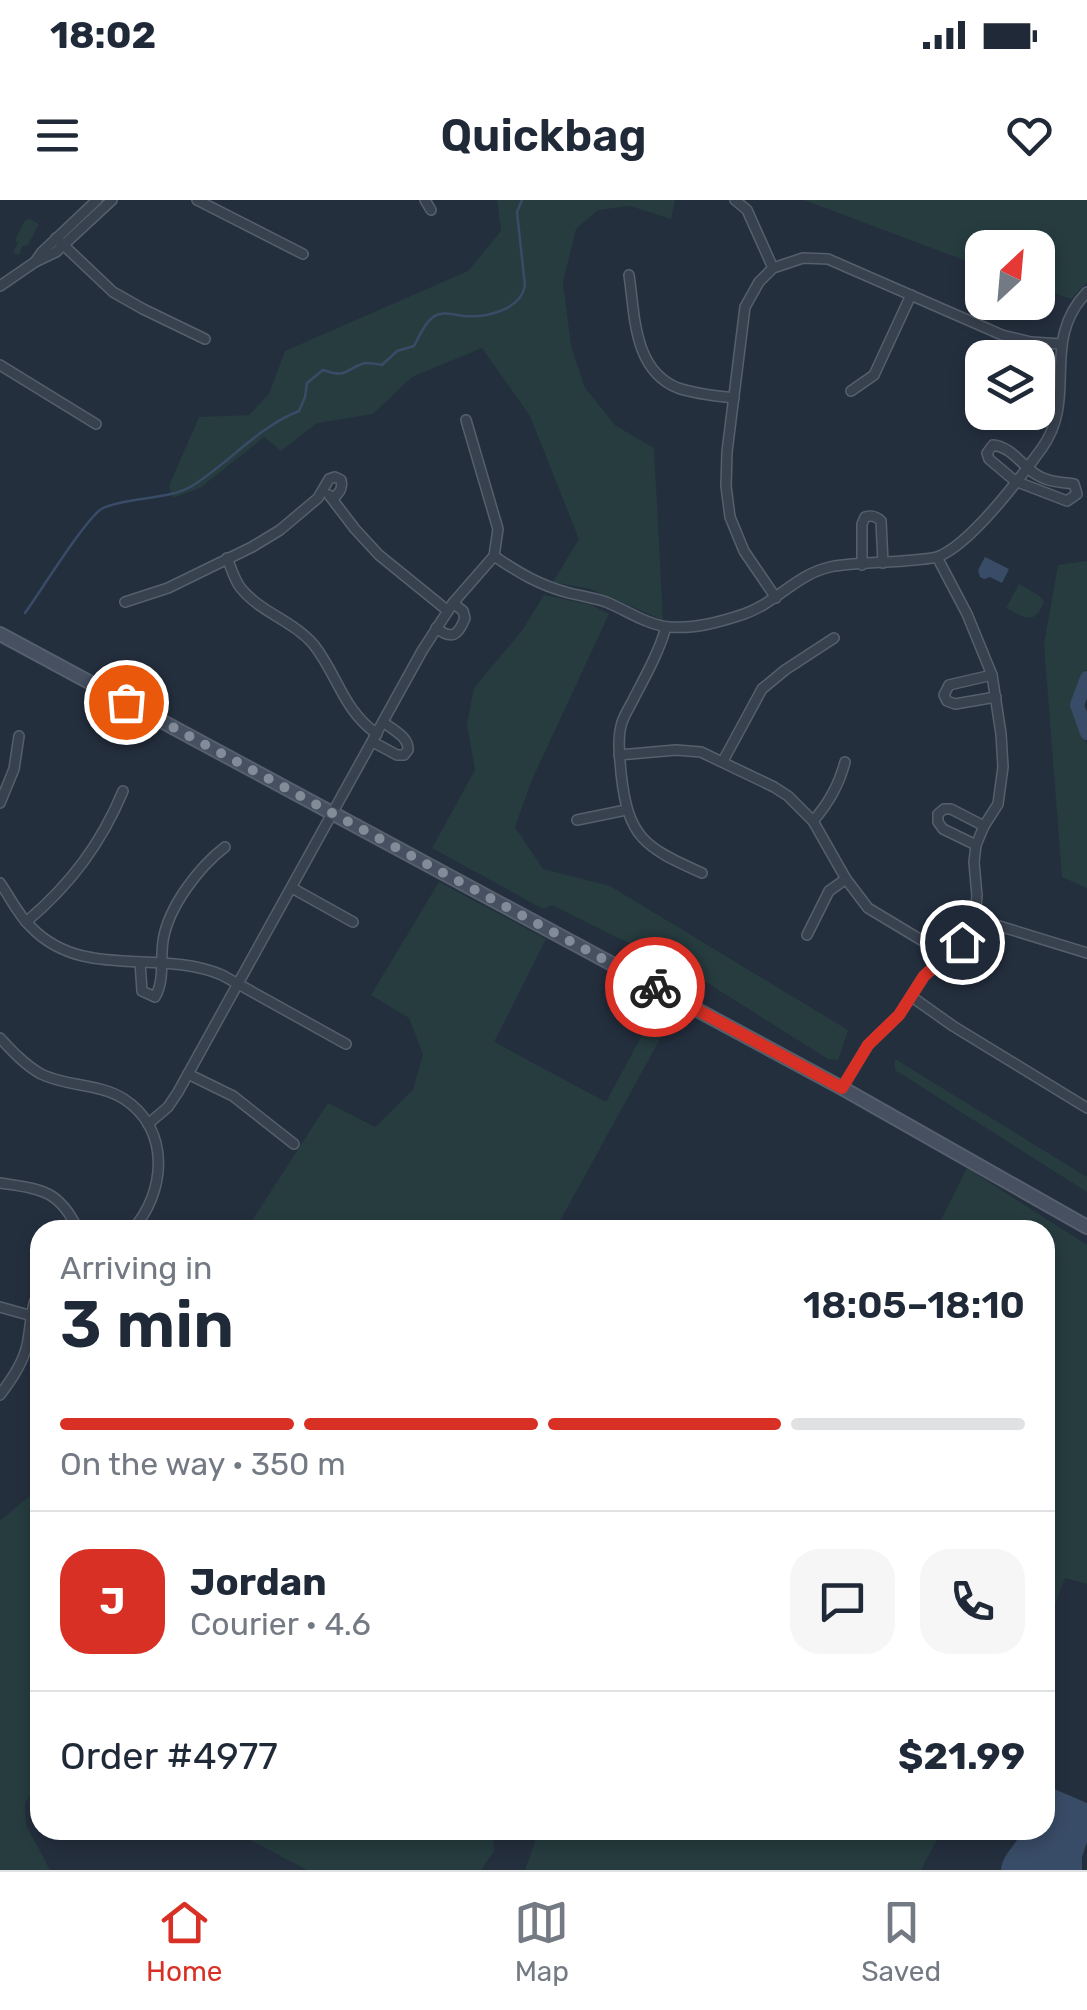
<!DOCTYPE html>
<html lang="en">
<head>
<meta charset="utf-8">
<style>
  :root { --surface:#fff; --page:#f6f6f7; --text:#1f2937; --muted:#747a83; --line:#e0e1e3; --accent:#d93025 }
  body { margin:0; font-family:Rubik,sans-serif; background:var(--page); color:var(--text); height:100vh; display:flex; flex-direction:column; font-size:38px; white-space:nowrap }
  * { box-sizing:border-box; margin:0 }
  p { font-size:32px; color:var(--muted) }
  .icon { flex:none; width:55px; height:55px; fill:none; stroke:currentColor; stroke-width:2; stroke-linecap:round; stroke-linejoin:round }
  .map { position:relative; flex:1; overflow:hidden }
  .side { position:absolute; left:30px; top:1020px; width:1025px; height:620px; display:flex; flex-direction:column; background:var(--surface); border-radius:30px; box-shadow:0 5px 15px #0003 }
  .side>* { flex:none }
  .needle { width:65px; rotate:26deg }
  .controls { position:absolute; left:965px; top:30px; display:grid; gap:20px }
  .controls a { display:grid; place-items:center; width:90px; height:90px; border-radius:20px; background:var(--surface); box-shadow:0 5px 15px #0003; font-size:50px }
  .pin { position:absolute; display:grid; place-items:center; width:85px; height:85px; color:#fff; margin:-42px; border:5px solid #fff; border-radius:50%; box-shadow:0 2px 10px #0007 }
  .courier { position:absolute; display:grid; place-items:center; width:100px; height:100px; margin:-50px; border:8px solid #d93025; border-radius:50%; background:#fff; color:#222; box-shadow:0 2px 12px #0007 }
  .headline em { font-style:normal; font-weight:600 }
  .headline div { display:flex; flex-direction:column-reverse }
  .headline { display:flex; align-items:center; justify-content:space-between; height:170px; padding:0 30px }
  h1 { font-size:65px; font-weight:600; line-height:75px }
  .bar { display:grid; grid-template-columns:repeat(4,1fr); gap:15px 10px; align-content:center; height:120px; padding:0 30px }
  .bar i { height:12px; border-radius:8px; background:var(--line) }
  .bar .on { background:var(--accent) }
  .bar p { grid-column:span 4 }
  .line { display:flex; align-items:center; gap:25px; padding:0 30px; border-top:2px solid var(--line) }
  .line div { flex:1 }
  .round { display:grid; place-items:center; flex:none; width:105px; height:105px; border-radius:30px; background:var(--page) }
  .status { display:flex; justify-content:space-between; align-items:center; height:70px; padding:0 50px; background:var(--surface); direction:ltr }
  .status svg { height:28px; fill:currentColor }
  header { display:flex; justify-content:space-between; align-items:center; height:130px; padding:0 30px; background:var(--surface); font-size:45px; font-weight:600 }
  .tabs { display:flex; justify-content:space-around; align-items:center; height:140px; border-top:2px solid var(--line); background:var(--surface); font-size:28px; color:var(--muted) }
  .tabs a { display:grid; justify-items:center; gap:5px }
  .tabs .on { color:var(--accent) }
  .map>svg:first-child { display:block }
  .green { fill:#263c3f }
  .water { fill:#394c67 }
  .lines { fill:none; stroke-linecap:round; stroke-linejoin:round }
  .stream { stroke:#394c67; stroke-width:2.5 }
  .river { stroke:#394c67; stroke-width:14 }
  .street-casing { stroke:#565f6c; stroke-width:12 }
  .secondary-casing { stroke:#565f6c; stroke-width:16 }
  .street { stroke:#38414e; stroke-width:9 }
  .secondary { stroke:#465061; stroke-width:12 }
  .done { stroke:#828b98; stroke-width:10; stroke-dasharray:0 18 }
  .route { stroke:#d93025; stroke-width:12 }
</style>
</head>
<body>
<div class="status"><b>18:02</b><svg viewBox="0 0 49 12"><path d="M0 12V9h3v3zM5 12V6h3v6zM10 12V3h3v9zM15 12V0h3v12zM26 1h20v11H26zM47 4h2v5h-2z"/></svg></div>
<header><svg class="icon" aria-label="menu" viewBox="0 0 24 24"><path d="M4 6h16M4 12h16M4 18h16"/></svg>Quickbag<svg class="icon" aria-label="heart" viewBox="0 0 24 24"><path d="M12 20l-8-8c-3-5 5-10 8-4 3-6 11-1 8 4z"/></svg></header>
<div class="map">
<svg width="1087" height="1670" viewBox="0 0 1087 1670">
  <rect width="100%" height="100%" fill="#242f3e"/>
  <g class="green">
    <polygon points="497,0 675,0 671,19 630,6 598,10 576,29 563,82 571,146 585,188 616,226 654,248 663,420 590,389 553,382 579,339 530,216 482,148 412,177 373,214 317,223 281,251 264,237 200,288 173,298 169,286 199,217 249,215 269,194 285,151 468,71 501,31"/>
    <polygon points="804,0 1087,0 1087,82 1071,99 1038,87 1038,48 982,48 982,67"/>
    <polygon points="30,19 39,24 28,45 23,46 19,55 13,52 18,43 15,40 25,20"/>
    <polygon points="1087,361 1087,469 1075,501 1075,510 1087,545 1087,688 1062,677 1044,444 1058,365"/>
    <path d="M 1019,384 L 1040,396 L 1044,402 C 1034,427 1024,417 1006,408 Z"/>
    <polygon points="544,395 591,405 609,414 531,582 515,627 543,669 610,686 848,830 838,860 828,859 701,779 552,705 543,709 432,648 475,570 467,524 474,488 521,432"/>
    <polygon points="439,682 546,739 494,842 606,902 661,800 676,810 555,1030 246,1030 328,903 375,927 413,890 423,854 409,818 371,795"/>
    <polygon points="895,859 1087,977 1087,992 895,870"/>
    <polygon points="967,968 1087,1045 1087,1384 1065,1378 1045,1431 1045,1030 936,1030"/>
    <polygon points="40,1287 40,1578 25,1603 26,1625 50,1670 0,1670 0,1321"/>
    <polygon points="231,1630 493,1630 494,1651 481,1670 307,1670"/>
    <polygon points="539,1630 942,1630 921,1670 525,1670"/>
  </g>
  <g class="water">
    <polygon points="985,357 1009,369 1002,383 990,377 984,379 980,377 978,370"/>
    <path d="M 1045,1585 L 1087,1603 L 1087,1642 L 1082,1657 L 1082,1670 L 1001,1670 C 1001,1657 1017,1643 1023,1630 L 1045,1630 Z"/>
  </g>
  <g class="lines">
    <path class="stream" d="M 25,413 C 39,394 87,316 103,308 C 126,297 169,300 192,286 C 229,263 258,227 299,211 L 305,197 L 307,183 L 323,170 C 349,179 344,169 365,163 C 368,163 379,164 382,165 L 397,151 L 414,146 C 419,137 424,124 432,118 C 441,110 453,115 464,116 C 486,118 520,110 525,86 L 517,12 L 522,0"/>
    <polyline class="river" points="1087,478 1077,505 1087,533"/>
    <defs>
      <g id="street">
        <polyline points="197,0 303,54"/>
        <polyline points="425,0 431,10"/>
        <polyline points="735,0 747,10 773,68"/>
        <polyline points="56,38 113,92 143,109 205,139"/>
        <polyline points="35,62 42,52 97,0"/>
        <path d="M 629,75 C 635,115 633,170 678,188 C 695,194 716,196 734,198"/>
        <polyline points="0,86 35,62 56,52 112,0"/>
        <polyline points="0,165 96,224"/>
        <polyline points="851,191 874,175 911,95"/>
        <path d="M 993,245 C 1011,247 1020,263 1034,273 C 1046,282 1060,282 1074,284 L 1077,294 L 1067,301 L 1015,281 L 989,259 L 987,253 Z"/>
        <polyline points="329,295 355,329 379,355 448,411"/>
        <path d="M 494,356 C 519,373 539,385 569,393 C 581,396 594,398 606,402 C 626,410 647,425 669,427 C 695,429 720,422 744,414 C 776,403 797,374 830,367 C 855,362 888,363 914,360 C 921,359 930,359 937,357 C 969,346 1021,277 1042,248 C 1079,196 1039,142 1087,92"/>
        <path d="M 227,358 C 231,367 234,379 240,387 C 259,412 294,421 314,445 C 338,476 343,510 377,534"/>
        <path d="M 862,365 L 862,324 L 865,317 C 872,315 876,316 881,321 L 883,363"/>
        <polyline points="776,398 744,351 730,317 726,286 727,252 745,107 759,82 773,68 803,58 828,59 1002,135 1031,142 1061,144"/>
        <path d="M 125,402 L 168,388 L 252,347 L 280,330 L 318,298 L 329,279 L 335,277 L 341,280 C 343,288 340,293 333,298"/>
        <path d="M 666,427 C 659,452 646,475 634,498 C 630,507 623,516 621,526 C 617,541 620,558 621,573 C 628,638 644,647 702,673"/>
        <path d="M 436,428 C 452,440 458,436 465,418 L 463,411 L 453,403"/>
        <polyline points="992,475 949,485 944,495 947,501 955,504 996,497"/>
        <path d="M 373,542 L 397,555 L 404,555 L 408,550 C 409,537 393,530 383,522"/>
        <polyline points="619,555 676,550 701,552 774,587 788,596 813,621 846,679 868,708 946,755"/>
        <polyline points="723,561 762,489 785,470 834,438"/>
        <polyline points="0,603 14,569 19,536"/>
        <polyline points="577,620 626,610"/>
        <path d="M 813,621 C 829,603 839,585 845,562"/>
        <polyline points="976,645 943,629 938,622 938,614 944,609 951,609 984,626"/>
        <path d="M 0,683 C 10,697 18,715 31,727 C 83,781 159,748 222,775 L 346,844"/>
        <polyline points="292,688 353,722"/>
        <path d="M 26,722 C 70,685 101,644 123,591"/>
        <polyline points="974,726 996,725 1087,753"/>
        <polyline points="807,735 829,691 846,679"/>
        <path d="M 140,762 L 142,791 L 155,797 C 165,780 160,759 163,741 C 168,707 199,667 225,647"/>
        <polyline points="912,797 953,826 1087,908"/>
        <path d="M 0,838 C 12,851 25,865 41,874 C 67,887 99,883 124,899 C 171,929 166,993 132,1030"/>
        <polyline points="188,874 233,896 294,944"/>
        <polyline points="842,888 868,845 899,815 924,776 962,742 974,726 977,696 974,662 976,645 984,626 998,604 1003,567 1001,534 992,475 967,414 937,357"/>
        <polyline points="148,924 168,907 178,892 422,451 453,403 494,356 498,329 466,220"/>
        <path d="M 0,983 C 40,989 59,989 78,1030"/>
        <polyline points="0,1107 32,1116"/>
        <path d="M 0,1195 C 11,1180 23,1163 27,1145 C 31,1127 30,1106 40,1090"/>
      </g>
      <polyline id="secondary" points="0,434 842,888 1087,1027"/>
    </defs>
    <use href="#street" class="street-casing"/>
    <use href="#secondary" class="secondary-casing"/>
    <use href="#street" class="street"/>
    <use href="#secondary" class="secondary"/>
  </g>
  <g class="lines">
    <polyline class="done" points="126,502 655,787"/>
    <polyline class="route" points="655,787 842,888 868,845 899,815 924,776 962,742"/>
  </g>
</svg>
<div class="controls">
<a><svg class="needle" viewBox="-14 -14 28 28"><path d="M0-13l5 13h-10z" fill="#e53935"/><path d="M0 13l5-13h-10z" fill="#747a83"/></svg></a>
<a><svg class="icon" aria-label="layers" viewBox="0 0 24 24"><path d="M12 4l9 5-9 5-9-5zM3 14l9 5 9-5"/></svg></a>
</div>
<div class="pin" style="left:126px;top:502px;background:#ea580c"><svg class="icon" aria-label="bag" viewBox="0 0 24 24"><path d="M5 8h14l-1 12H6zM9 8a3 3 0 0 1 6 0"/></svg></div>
<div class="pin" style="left:962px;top:742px;background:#1f2937"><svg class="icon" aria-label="home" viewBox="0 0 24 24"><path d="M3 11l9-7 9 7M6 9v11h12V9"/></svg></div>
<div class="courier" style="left:655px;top:787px"><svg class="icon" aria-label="bike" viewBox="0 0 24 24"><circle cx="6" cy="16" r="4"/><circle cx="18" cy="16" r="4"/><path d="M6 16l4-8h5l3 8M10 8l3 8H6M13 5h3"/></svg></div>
<section class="side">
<div class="headline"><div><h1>3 min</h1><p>Arriving in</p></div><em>18:05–18:10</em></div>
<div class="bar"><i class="on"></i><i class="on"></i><i class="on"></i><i></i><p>On the way · 350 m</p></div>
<div class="line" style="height:180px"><b class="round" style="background:var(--accent);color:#fff">J</b><div><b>Jordan</b><p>Courier · 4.6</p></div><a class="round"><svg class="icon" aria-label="chat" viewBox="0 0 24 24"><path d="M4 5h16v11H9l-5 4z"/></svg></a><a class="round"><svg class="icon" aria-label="phone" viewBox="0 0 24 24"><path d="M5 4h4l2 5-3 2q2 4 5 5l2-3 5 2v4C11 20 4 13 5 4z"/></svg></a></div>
<div class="line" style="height:130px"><div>Order #4977</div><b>$21.99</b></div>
</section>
</div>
<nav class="tabs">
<a class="on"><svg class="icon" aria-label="home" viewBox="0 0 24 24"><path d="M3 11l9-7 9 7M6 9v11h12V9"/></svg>Home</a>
<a><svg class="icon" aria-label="map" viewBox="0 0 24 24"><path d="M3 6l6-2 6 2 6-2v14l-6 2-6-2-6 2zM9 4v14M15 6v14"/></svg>Map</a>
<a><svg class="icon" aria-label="saved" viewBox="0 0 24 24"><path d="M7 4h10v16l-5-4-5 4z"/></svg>Saved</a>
</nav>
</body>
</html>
